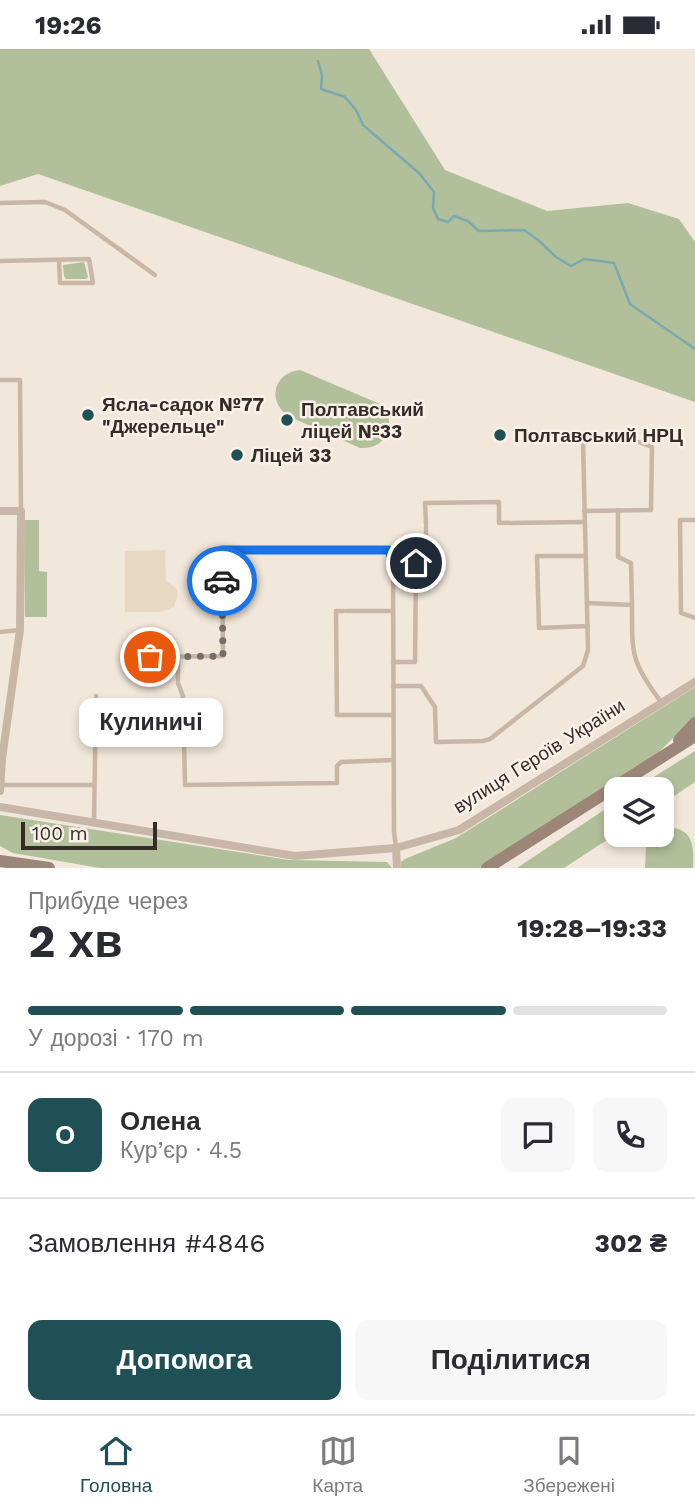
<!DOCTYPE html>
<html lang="uk">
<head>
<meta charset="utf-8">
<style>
  :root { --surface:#fff; --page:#f7f7f7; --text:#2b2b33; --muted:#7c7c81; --line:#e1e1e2; --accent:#1e5055 }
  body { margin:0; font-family:"Work Sans",sans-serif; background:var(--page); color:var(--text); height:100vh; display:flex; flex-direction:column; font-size:26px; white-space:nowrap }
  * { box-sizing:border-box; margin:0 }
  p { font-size:23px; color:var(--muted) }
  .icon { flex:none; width:38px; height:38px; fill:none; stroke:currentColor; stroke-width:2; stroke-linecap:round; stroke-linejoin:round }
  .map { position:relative; height:819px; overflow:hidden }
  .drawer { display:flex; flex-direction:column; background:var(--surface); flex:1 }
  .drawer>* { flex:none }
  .tools { position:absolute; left:604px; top:728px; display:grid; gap:14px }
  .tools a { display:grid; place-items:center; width:70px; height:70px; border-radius:14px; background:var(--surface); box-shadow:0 4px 10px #0003; font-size:35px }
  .scale { position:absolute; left:21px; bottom:18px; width:136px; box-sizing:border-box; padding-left:7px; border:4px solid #352c27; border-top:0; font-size:19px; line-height:24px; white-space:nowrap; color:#352c27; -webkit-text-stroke:5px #f9f1e7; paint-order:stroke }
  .pin { position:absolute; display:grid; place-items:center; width:60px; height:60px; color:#fff; margin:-30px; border:4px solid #fff; border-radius:50%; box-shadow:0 2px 7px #0007 }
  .courier { position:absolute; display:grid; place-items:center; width:70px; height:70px; margin:-35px; border:5px solid #1a73e8; border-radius:50%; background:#fff; color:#222; box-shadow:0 2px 9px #0007 }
  .bubble { position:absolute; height:49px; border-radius:14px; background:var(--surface); box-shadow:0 4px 10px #0003; font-size:23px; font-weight:700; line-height:49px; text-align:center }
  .overview em { font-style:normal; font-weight:700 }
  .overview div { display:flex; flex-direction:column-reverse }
  .overview { display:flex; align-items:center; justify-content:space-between; height:119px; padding:0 28px }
  h1 { font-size:46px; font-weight:700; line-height:52px }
  .bar { display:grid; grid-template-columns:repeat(4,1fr); gap:10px 7px; align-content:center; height:84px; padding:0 28px }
  .bar i { height:9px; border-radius:5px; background:var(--line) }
  .bar .selected { background:var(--accent) }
  .bar p { grid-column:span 4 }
  .line { display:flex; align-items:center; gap:18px; padding:0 28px; border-top:2px solid var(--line) }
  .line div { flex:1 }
  .round { display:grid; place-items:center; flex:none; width:74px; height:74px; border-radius:14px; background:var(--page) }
  .cta { display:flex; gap:14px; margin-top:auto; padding:14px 28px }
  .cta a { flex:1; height:80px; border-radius:14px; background:var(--accent); color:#fff; font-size:28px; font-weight:700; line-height:80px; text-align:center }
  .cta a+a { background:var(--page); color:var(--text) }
  .status { display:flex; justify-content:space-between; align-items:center; height:49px; padding:0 35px; background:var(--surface); direction:ltr }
  .status svg { height:19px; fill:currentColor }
  .menu { display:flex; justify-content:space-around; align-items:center; height:98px; border-top:2px solid var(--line); background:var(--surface); font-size:19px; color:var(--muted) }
  .menu a { display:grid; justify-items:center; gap:4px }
  .menu .selected { color:var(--accent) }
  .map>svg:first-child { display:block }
  .green { fill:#b2bf9b }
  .plaza { fill:#e8d8c2 }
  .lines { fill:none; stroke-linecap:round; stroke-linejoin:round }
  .stream { stroke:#7aaaad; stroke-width:2.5 }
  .lane { stroke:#c8b7a7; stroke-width:4.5 }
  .street { stroke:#c8b7a7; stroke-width:8 }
  .secondary { stroke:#9c8678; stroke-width:12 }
  .done { stroke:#776d66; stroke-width:7; stroke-dasharray:0 12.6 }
  .route { stroke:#1a73e8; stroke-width:9 }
  .poi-dot { fill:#1e5055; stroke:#f9f1e7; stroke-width:2.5 }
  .labels { text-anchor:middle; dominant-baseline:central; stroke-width:5; stroke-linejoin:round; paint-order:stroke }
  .poi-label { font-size:19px; font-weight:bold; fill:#352c27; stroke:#f9f1e7; text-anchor:start }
  .street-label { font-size:19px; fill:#352c27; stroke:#f9f1e7 }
</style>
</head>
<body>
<div class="status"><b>19:26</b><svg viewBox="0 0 49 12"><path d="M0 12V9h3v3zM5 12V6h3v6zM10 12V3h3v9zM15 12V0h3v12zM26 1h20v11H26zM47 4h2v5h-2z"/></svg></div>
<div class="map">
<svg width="695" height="819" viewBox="0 0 695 819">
  <rect width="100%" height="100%" fill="#f1e7da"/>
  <g class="green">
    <polygon points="0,0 369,0 445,121 547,162 628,154 679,170 695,193 695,353 38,125 0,137"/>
    <polygon points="84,213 88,228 86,230 66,230 64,227 63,216"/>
    <path d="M 300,321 L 380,355 C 399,373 387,401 360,399 L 288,367 C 267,352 273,324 300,321 Z"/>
    <polygon points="24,471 39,471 39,522 47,523 47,568 25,568"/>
    <polygon points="695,638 695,667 653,709 480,819 401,819 401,813 405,810 456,789"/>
    <polygon points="695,702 695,733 662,755 662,740 635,740"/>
    <polygon points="616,753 616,785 564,819 517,819"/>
    <polygon points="0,766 289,811 387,813 392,819 100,819 13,804 0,797"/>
    <path d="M 666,778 C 694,779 694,797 693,819 L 645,819 L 646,798 L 652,786 L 662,786 L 662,780 Z"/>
  </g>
  <polygon class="plaza" points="165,501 166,532 176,539 178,545 174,558 161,563 125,563 125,502"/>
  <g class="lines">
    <polyline class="stream" points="318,12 322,26 321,40 345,48 356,61 363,76 419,124 434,143 433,159 438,170 448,173 454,167 468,172 479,182 524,181 538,191 556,208 571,217 584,210 614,214 630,255 695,300"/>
    <g class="lane">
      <polyline points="0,154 45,153 65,161 155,226"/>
      <polyline points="0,212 89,210 93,234 60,234 59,211"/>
      <polyline points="0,331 20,331 21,461"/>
      <polyline points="618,461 618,508 631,514 632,556"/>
      <polyline points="695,471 680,471 681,564 695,569"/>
      <polyline points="426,475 425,454 499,453 499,474 584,473"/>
      <polyline points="585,507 537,507 539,579 588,577"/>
      <polyline points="393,515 426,514 426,478"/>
      <path d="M 587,554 L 632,556 C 632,606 631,613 661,653"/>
      <polyline points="344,562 336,562 337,666 393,666"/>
      <polyline points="347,562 392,562"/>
      <polyline points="0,583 20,581"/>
      <polyline points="178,607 178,631"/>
      <polyline points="150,608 223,607 222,501 389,501 393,511 394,783 396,798"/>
      <polyline points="393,613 415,613 416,514"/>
      <polyline points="178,634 183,647 185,736 337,734 337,717 341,713 393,711"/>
      <polyline points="393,637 421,637 435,658 436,693 483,692 490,690 583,617 588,601 583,391 628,389 652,398 651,461 584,462"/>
      <polyline points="1,736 94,736"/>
      <polyline points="94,773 96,647"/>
    </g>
    <g class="street">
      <polyline points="0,462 21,462 21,469 20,581 2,710 0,742"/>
      <polyline points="0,758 295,807 396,799 459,781 695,633"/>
      <polyline points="396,799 397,819"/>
    </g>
    <g class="secondary">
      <polyline points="679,691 695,674"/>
      <polyline points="0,812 49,819"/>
      <polyline points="487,819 695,687"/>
    </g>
  </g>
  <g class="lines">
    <polyline class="done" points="150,608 223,607 222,532"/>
    <polyline class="route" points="222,532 222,501 389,501 393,515 416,514"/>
  </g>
  <g class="poi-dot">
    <circle cx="88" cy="366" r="7"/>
    <circle cx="287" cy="371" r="7"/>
    <circle cx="500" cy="386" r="7"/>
    <circle cx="237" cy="406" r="7"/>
  </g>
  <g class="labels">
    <g class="poi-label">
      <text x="102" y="355">Ясла-садок №77<tspan x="102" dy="22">"Джерельце"</tspan></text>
      <text x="301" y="360">Полтавський<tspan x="301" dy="22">ліцей №33</tspan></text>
      <text x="514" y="386">Полтавський НРЦ</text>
      <text x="251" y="406">Ліцей 33</text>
    </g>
    <g class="street-label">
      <text transform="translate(539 707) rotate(-32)">вулиця Героїв України</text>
    </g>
  </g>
</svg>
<div class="tools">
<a><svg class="icon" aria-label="layers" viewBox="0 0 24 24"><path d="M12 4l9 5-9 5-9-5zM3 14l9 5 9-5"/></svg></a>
</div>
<div class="scale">100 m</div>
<div class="pin" style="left:150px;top:608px;background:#ea580c"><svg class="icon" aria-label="bag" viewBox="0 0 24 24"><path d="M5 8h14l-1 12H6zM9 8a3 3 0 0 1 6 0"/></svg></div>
<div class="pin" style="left:416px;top:514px;background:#1f2937"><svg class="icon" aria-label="home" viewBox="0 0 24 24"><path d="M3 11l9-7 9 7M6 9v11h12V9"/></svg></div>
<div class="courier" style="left:222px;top:532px"><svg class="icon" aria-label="car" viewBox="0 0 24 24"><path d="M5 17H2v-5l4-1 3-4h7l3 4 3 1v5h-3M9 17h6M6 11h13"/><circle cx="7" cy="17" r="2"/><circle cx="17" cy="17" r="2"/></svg></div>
<div class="bubble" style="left:79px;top:649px;width:144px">Кулиничі</div>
</div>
<section class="drawer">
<div class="overview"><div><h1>2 хв</h1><p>Прибуде через</p></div><em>19:28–19:33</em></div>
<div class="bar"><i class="selected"></i><i class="selected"></i><i class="selected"></i><i></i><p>У дорозі · 170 m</p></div>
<div class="line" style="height:126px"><b class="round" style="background:var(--accent);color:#fff">О</b><div><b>Олена</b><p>Кур’єр · 4.5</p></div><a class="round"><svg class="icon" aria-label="chat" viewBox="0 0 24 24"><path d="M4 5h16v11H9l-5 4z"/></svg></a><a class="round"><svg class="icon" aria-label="phone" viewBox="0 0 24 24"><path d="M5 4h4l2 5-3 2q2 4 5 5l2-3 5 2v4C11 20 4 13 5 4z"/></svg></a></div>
<div class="line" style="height:91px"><div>Замовлення #4846</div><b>302 ₴</b></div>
<div class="cta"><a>Допомога</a><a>Поділитися</a></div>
</section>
<nav class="menu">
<a class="selected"><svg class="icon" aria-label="home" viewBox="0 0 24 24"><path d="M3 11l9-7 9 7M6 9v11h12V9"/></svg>Головна</a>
<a><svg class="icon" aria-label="map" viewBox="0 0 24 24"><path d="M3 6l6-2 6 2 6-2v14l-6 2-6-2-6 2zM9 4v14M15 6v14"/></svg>Карта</a>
<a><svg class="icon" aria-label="saved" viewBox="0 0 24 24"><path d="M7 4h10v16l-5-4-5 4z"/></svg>Збережені</a>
</nav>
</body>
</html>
